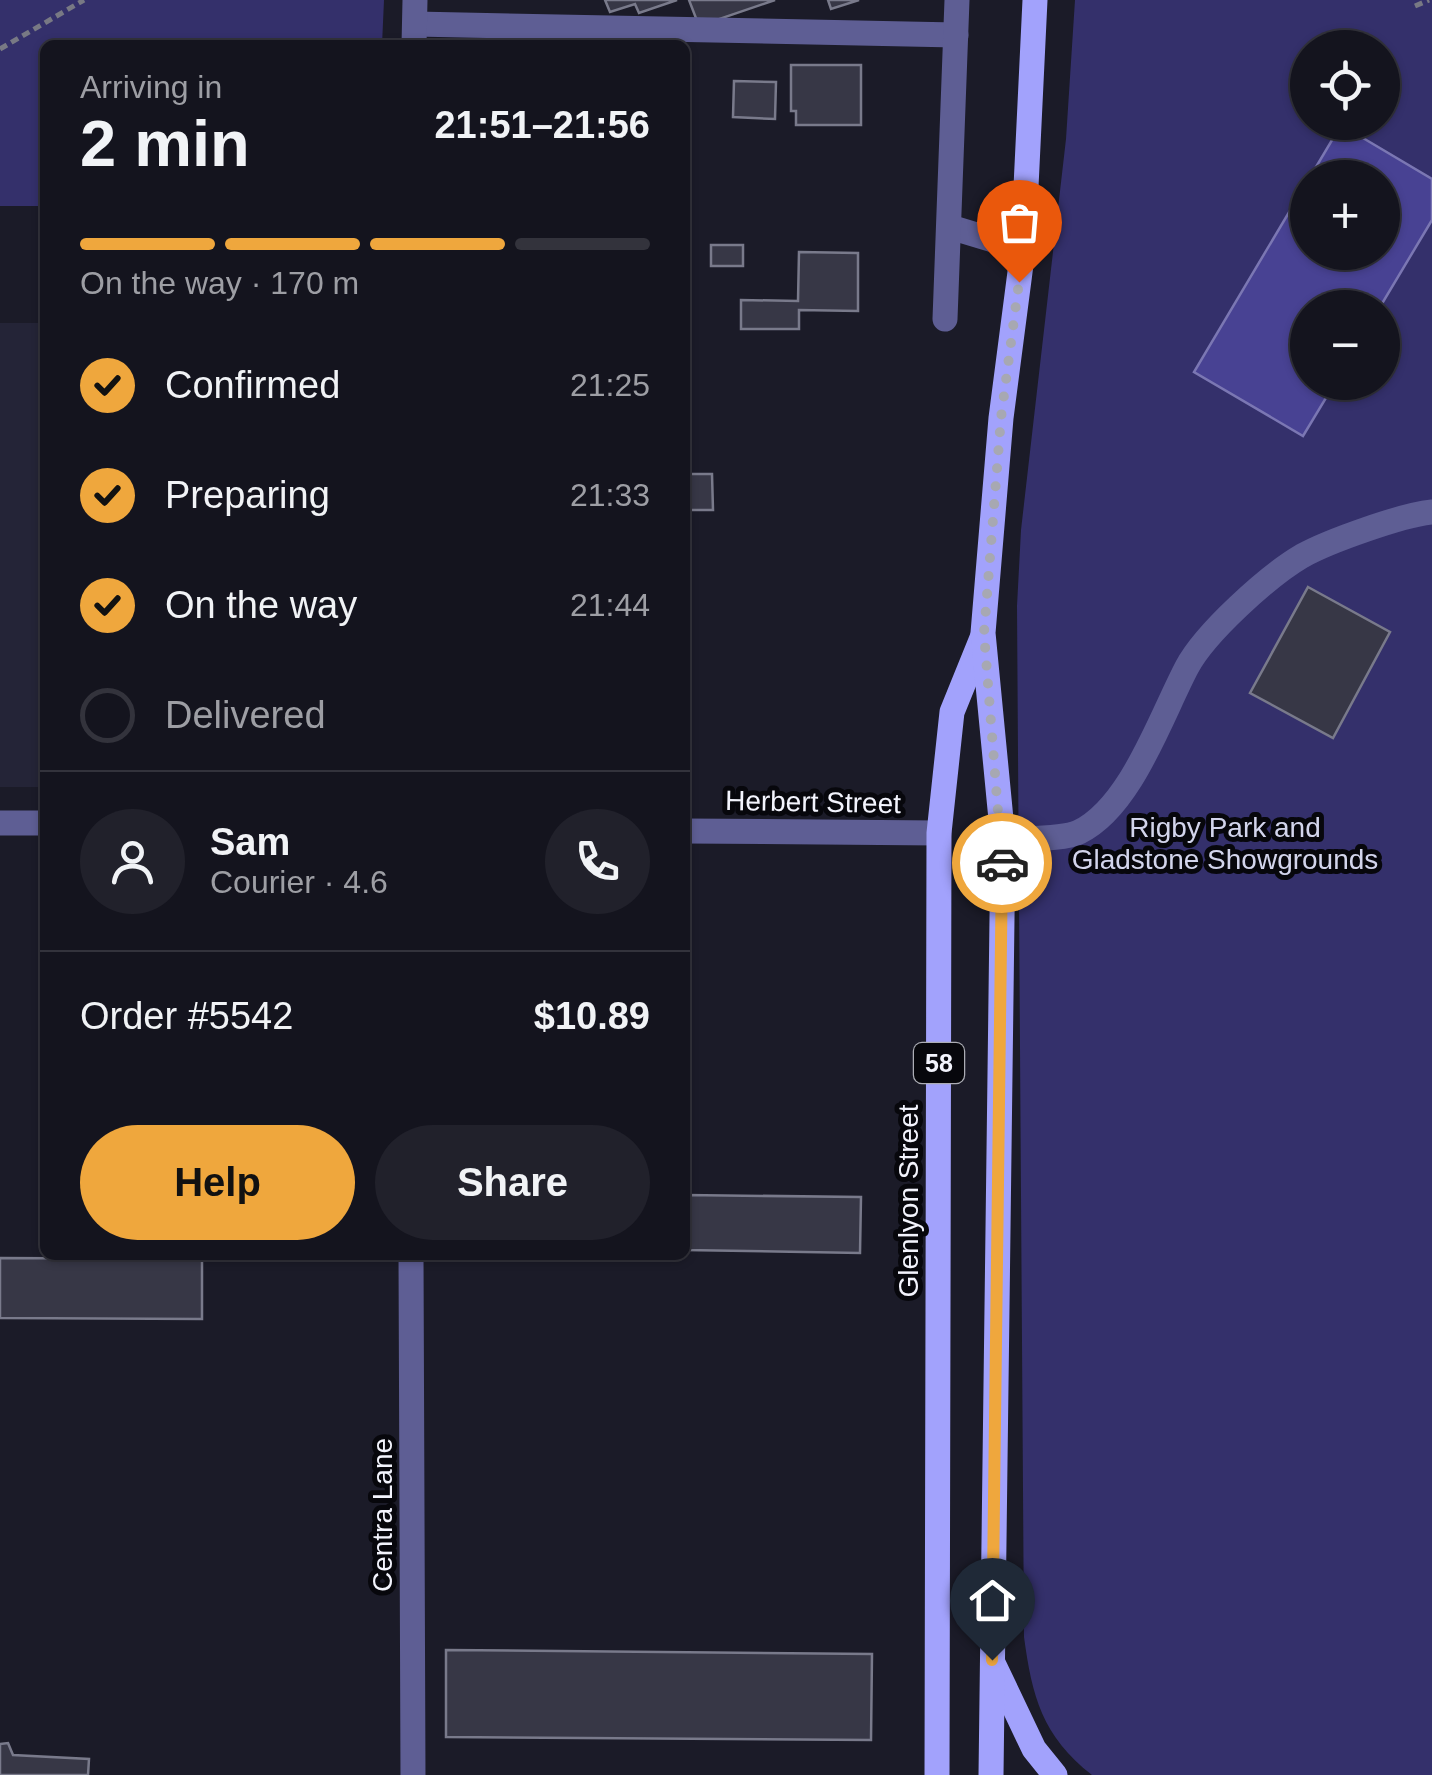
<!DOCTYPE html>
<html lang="en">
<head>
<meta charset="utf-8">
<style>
  :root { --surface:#14141e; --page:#21212b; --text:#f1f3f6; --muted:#9d9ea4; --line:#33333c; --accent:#efa73d }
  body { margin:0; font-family:Arial,sans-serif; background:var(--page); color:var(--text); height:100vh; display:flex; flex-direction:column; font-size:38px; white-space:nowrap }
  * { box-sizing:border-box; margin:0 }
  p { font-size:32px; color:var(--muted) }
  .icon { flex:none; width:55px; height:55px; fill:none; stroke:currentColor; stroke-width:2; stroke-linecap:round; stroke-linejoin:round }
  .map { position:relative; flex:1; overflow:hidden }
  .details { position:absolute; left:40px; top:40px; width:650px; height:1220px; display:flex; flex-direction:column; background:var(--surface); border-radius:15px; box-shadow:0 2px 8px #0004,0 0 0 2px var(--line) }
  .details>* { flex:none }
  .fabs { position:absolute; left:1290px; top:30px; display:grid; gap:20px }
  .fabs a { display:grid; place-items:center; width:110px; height:110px; border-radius:50%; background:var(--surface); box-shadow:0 2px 8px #0004,0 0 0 2px var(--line); font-size:50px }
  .pin { position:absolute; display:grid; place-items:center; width:85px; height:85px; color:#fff; margin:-102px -42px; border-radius:50% 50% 50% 0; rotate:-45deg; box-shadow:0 0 10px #0007 }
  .pin .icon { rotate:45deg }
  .courier { position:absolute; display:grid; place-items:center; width:100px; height:100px; margin:-50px; border:8px solid #efa73d; border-radius:50%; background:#fff; color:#222; box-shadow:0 2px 12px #0007 }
  .summary em { font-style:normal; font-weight:600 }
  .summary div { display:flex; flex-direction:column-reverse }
  .summary { display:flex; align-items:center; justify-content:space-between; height:170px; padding:0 40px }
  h1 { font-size:65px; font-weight:600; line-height:75px }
  .bar { display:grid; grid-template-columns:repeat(4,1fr); gap:15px 10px; align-content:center; height:120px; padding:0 40px }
  .bar i { height:12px; border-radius:8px; background:var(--line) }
  .bar .active { background:var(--accent) }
  .bar p { grid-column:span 4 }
  .line { display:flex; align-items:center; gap:25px; padding:0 40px; border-top:2px solid var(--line) }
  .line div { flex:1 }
  .round { display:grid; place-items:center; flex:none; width:105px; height:105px; border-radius:52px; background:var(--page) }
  ol { padding:0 40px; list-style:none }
  li { display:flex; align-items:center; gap:30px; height:110px }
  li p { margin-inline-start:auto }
  li .icon { padding:10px; border-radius:50%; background:var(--accent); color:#111; stroke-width:4 }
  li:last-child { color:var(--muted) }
  li i { width:55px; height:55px; border:5px solid var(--line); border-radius:50% }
  .cta { display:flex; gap:20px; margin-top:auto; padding:20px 40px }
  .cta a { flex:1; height:115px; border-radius:60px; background:var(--accent); color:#111; font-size:40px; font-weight:600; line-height:115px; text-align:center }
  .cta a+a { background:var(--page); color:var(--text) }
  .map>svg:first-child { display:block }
  .built { fill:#242437 }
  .green { fill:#34306b; fill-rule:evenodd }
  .water { fill:#484293; stroke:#7b77b3; stroke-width:2.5 }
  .building { fill:#373746; stroke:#797a8b; stroke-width:2.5 }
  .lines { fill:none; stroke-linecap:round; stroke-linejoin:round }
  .path { stroke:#787984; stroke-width:5; stroke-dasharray:8 5; stroke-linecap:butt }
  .minor { stroke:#5e5e94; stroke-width:25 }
  .major { stroke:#a2a2fc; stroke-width:25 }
  .done { stroke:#a7a8b2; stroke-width:10; stroke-dasharray:0 18 }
  .route { stroke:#efa73d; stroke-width:12 }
  .labels { text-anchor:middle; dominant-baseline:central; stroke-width:10; stroke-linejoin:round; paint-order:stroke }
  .shield { fill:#07070c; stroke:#acadb5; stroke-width:2.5 }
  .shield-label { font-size:25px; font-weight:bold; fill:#f3f4fd }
  .street-label { font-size:28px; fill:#f3f4fd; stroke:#07070c }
  .park-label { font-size:28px; fill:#d3d5ec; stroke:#07070c }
</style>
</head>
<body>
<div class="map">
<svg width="1432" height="1775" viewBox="0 0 1432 1775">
  <rect width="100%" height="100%" fill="#1b1b28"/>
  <rect class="built" x="0" y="323" width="45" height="464"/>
  <g class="green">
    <polygon points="0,0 384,0 382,45 45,45 45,206 0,206"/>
    <path d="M 1075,0 L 1432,0 L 1432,1775 L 1092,1775 C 1042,1736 1032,1696 1024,1637 L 1017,606 L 1021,530 L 1066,139 ZM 1308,48 L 1382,48 L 1382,122 L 1308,122 ZM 1308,178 L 1382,178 L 1382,252 L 1308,252 ZM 1308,308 L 1382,308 L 1382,382 L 1308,382 Z"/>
  </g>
  <polygon class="water" points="1341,125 1432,179 1432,220 1380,307 1308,308 1308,382 1335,383 1303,436 1194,372 1307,182 1308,252 1382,252 1382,178 1310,177"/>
  <g class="building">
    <polygon points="605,0 677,0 639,13 635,4 610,12"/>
    <polygon points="689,0 775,0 699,26"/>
    <polygon points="828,0 859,0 831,9"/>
    <polygon points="791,65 861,65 861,125 796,125 796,111 791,111"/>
    <polygon points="734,81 776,82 775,119 733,117"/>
    <rect x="711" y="245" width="32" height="21"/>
    <polygon points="799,252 858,253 858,311 799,310 799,329 741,329 741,300 798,301"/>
    <polygon points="685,474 712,474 713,510 685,510"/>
    <polygon points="1308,587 1390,632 1333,738 1250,693"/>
    <polygon points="685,1195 861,1197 860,1253 685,1250"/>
    <polygon points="0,1258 202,1259 202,1319 0,1318"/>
    <polygon points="446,1650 872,1654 871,1740 446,1737"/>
    <polygon points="8,1743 13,1755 89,1759 88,1775 0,1775 0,1744"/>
  </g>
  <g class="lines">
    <g class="path">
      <polyline points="1415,6 1429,0"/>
      <polyline points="0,49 84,0"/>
    </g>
    <g class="minor">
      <polyline points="415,24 956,35"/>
      <polyline points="414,45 415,0"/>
      <polyline points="950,227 1023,249"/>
      <polyline points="945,319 957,0"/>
      <polyline points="0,823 45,823"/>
      <polyline points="685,831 939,833"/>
      <path d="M 1003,840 C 1022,838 1063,840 1079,832 C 1131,807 1161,716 1187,667 C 1205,633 1268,576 1302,556 C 1329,541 1402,515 1432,512"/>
      <polyline points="411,1255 413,1775"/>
    </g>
    <g class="major">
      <polyline points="994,1665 1034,1749 1055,1775"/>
      <polyline points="937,1775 939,833 952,712 982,638"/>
      <polyline points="991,1775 1003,840 983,633 1001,418 1023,249 1035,0"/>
    </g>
  </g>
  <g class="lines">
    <polyline class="done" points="1002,863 984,633 1001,418 1019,282"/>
    <polyline class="route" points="992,1660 1002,863"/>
  </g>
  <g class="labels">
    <rect class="shield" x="914" y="1043" width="50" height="40" rx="8"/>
    <g class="shield-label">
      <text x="939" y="1063">58</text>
    </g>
    <g class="street-label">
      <text transform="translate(813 802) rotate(1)">Herbert Street</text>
      <text transform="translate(908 1201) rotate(-90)">Glenlyon Street</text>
      <text transform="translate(382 1515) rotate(-90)">Centra Lane</text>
    </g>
    <g class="park-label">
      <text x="1225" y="827">Rigby Park and<tspan x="1225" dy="32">Gladstone Showgrounds</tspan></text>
    </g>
  </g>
</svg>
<div class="fabs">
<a><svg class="icon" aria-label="locate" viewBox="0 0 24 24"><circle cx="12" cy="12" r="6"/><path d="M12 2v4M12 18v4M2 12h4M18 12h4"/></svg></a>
<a>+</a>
<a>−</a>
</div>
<div class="pin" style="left:1019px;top:282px;background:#ea580c"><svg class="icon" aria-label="bag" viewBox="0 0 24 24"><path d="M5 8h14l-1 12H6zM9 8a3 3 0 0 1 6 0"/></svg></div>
<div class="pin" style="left:992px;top:1660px;background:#1f2937"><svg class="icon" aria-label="home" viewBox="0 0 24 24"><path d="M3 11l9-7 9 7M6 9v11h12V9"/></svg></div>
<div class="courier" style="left:1002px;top:863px"><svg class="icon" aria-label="car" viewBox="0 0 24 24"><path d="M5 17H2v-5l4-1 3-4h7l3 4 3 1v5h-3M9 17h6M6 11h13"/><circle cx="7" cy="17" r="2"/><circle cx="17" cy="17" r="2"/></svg></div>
<section class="details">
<div class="summary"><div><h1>2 min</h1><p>Arriving in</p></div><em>21:51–21:56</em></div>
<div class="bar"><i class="active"></i><i class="active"></i><i class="active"></i><i></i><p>On the way · 170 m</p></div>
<ol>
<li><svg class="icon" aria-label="check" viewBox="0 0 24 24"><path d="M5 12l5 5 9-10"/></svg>Confirmed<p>21:25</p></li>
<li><svg class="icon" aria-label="check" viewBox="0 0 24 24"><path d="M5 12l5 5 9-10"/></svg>Preparing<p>21:33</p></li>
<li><svg class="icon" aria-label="check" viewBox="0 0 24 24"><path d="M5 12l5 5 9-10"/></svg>On the way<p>21:44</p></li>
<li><i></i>Delivered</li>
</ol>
<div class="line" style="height:180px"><a class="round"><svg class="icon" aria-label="person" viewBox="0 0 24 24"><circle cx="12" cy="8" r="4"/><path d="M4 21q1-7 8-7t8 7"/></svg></a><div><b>Sam</b><p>Courier · 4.6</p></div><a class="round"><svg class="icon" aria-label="phone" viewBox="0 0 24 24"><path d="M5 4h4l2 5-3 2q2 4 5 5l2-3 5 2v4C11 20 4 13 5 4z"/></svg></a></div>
<div class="line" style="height:130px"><div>Order #5542</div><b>$10.89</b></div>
<div class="cta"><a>Help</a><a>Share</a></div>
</section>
</div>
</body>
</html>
